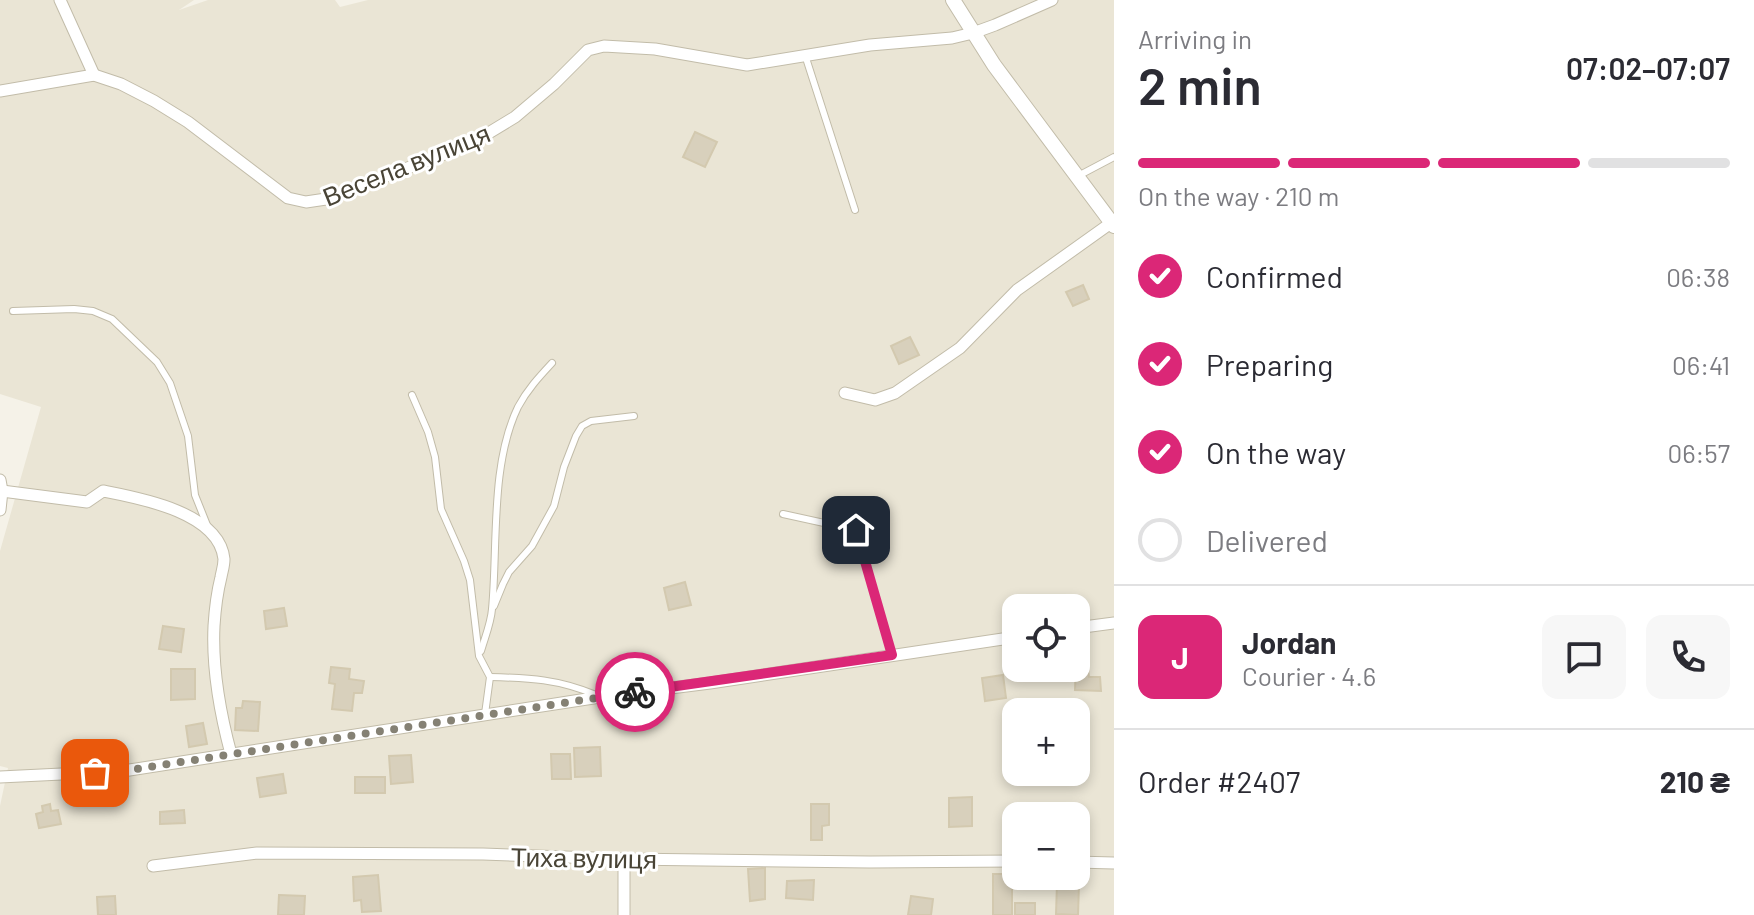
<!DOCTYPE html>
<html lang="en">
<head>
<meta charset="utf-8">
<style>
  :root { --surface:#fff; --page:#f7f7f7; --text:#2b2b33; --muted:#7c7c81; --line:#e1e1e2; --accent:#db2777 }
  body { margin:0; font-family:Barlow,sans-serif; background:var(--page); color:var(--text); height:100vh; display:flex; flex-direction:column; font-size:30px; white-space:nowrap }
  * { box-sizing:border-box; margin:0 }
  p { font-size:26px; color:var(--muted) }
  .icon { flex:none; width:44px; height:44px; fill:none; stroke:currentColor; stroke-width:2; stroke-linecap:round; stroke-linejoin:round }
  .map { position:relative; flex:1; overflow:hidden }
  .drawer { display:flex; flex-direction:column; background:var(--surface); width:640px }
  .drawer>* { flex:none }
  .tools { position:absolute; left:1002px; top:594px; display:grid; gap:16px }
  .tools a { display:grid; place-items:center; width:88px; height:88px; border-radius:16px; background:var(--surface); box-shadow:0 4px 12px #0003; font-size:40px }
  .pin { position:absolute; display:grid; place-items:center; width:68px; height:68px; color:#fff; margin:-34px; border-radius:16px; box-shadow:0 4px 12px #0006 }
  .courier { position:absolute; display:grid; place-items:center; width:80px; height:80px; margin:-40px; border:6px solid #db2777; border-radius:50%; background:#fff; color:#222; box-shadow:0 2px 10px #0007 }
  .headline em { font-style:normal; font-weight:600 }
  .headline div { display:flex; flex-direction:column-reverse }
  .headline { display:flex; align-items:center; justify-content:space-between; height:136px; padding:0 24px }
  h1 { font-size:52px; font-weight:600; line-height:60px }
  .bar { display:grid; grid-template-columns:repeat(4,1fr); gap:12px 8px; align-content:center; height:96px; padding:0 24px }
  .bar i { height:10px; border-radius:6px; background:var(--line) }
  .bar .on { background:var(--accent) }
  .bar p { grid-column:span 4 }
  .line { display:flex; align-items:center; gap:20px; padding:0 24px; border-top:2px solid var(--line) }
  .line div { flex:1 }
  .round { display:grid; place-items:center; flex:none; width:84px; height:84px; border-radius:16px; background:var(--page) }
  ol { padding:0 24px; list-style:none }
  li { display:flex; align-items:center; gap:24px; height:88px }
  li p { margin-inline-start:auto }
  li .icon { padding:8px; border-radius:50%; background:var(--accent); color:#fff; stroke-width:4 }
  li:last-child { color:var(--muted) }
  li i { width:44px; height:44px; border:4px solid var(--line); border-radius:50% }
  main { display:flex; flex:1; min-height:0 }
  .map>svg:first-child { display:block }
  .residential { fill:#eae5d5; fill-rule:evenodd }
  .building { fill:#d8d0bc; stroke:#d3c9af; stroke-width:2 }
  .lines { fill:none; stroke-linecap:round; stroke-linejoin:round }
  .service-casing { stroke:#c2bca9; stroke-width:8 }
  .minor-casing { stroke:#c2bca9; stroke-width:13 }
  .tertiary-casing { stroke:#c2bca9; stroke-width:16 }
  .service { stroke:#fff; stroke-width:6 }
  .minor { stroke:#fff; stroke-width:11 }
  .tertiary { stroke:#fff; stroke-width:14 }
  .done { stroke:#858174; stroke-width:8; stroke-dasharray:0 14.4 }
  .route { stroke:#db2777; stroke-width:10 }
  .labels { text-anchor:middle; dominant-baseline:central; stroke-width:6; stroke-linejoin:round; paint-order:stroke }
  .street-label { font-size:26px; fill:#494436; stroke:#fff }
</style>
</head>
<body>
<main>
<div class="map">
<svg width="1114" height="915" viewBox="0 0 1114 915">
  <rect width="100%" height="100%" fill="#f5f2e8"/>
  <path class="residential" d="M 0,0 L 194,0 L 179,10 L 208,0 L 335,0 L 340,7 L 368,0 L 1114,0 L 1114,915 L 0,915 L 0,806 L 8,768 L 0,766 L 0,551 L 41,407 L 0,394 ZM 1016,608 L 1076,608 L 1076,668 L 1016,668 ZM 1016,712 L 1076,712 L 1076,772 L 1016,772 ZM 1016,816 L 1076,816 L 1076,876 L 1016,876 Z"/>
  <g class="building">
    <polygon points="695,132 717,142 705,167 683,157"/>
    <polygon points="1083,285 1089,299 1073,306 1066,292"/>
    <polygon points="910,337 919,355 899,364 891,346"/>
    <polygon points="685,582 691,605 669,610 664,588"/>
    <polygon points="284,608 287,626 266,629 264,611"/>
    <polygon points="163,626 184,629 181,652 159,649"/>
    <polygon points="1087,663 1089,677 1100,677 1101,691 1075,690 1076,664"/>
    <polygon points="331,667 350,669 349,679 364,681 362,693 354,693 352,711 332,709 335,684 329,683"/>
    <polygon points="171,669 195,669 195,699 171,700"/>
    <polygon points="1003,675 1006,698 985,701 982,678"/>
    <polygon points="243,701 260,702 258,731 235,730 236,708 242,708"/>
    <polygon points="203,723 207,744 189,747 186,726"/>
    <polygon points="600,747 601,776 575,777 574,748"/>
    <polygon points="551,754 570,754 571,779 552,779"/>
    <polygon points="411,755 413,782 391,784 389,756"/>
    <polygon points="283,774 286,793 260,797 257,778"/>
    <rect x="355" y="777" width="30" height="16"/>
    <polygon points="972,797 972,826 949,827 949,798"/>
    <polygon points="50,804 51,811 58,810 61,824 39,828 36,814 43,812 42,806"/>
    <polygon points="811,804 829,804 829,825 822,826 822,840 811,840"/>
    <polygon points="184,810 185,823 160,824 160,812"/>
    <polygon points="765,868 765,899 750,901 748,869"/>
    <rect x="993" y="874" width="19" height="41"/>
    <polygon points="378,875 381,911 362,912 361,900 354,901 353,877"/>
    <polygon points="814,880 813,900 786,898 787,881"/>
    <polygon points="1057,883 1079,884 1078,915 1056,914"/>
    <polygon points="279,895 305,896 304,915 278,915"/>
    <polygon points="115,896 116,915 98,915 97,897"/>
    <polygon points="911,896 933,899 931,915 908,915"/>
    <rect x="1015" y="903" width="20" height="12"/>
  </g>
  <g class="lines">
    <defs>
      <g id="service">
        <polyline points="805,55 855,210"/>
        <polyline points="1078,176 1114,157"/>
        <polyline points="13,311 74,309 93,311 112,319 157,362 170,383 188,436 195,495 207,525"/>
        <polyline points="412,395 428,432 435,457 441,509 464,561 470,580 479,656 490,677 485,714"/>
        <polyline points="783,514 856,530 892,655"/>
        <polyline points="494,606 503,584 509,572 532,546 554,506 564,467 576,436 582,426 591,421 634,416"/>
        <path d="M 481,651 C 485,637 491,623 492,609 C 498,546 490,465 518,407 C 527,390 539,377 552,363"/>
        <path d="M 490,677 C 530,678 558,679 596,695"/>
      </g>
      <g id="minor">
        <polyline points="60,0 94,75"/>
        <polyline points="0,91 94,75 121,84 154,101 188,122 288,198 306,202 326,199 447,153 482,137 515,117 554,84 588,50 604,46 655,49 747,65 870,45 952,38 973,33 995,25 1052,0"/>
        <polyline points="845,393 875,400 895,393 960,348 1017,290 1111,223"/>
        <polyline points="0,480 2,491 0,510"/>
        <path d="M 2,491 L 87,502 L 103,491 C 139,498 219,512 224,559 C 224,566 222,571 221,577 C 217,593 215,610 214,626 C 212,668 220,713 231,754"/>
        <polyline points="1076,628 1114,623"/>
        <polyline points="0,777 123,771 600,697 710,683 1016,637"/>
        <polyline points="1076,862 1114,863"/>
        <polyline points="153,866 257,853 483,854 624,859 870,862 1016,861"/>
        <polyline points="624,915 624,859"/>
      </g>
      <polyline id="tertiary" points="953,0 994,65 1114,226"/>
    </defs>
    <use href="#service" class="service-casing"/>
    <use href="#minor" class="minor-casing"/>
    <use href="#tertiary" class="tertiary-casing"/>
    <use href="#service" class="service"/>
    <use href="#minor" class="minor"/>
    <use href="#tertiary" class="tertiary"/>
  </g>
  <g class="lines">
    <polyline class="done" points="95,773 123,771 635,692"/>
    <polyline class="route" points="635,692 892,655 856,530"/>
  </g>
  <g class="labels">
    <g class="street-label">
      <text transform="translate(406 164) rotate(-22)">Весела вулиця</text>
      <text transform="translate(584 857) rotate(1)">Тиха вулиця</text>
    </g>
  </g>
</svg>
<div class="tools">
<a><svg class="icon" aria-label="locate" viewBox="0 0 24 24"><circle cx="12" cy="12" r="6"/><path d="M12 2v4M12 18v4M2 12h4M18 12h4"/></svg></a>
<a>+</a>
<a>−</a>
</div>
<div class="pin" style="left:95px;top:773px;background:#ea580c"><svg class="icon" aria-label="bag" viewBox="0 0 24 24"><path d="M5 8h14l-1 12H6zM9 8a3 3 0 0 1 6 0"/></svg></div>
<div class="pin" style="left:856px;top:530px;background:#1f2937"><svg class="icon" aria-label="home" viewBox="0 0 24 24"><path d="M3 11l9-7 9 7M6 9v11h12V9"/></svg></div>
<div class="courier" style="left:635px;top:692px"><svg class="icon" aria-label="bike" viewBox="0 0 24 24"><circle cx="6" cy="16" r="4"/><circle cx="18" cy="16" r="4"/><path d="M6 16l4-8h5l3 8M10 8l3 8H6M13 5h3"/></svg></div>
</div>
<section class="drawer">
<div class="headline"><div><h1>2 min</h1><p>Arriving in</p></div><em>07:02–07:07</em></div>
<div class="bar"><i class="on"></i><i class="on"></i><i class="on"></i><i></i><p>On the way · 210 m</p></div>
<ol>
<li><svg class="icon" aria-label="check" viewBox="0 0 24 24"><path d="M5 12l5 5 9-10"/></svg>Confirmed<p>06:38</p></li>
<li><svg class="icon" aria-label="check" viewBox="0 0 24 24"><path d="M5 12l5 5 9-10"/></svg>Preparing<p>06:41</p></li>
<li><svg class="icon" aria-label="check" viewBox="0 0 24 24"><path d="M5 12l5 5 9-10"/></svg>On the way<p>06:57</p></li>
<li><i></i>Delivered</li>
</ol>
<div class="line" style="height:144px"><b class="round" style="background:var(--accent);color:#fff">J</b><div><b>Jordan</b><p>Courier · 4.6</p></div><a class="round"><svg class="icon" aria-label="chat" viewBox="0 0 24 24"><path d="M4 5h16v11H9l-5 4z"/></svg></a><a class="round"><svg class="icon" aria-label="phone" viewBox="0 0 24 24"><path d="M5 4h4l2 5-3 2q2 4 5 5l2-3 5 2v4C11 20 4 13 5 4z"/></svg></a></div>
<div class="line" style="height:104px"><div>Order #2407</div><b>210 ₴</b></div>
</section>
</main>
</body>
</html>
